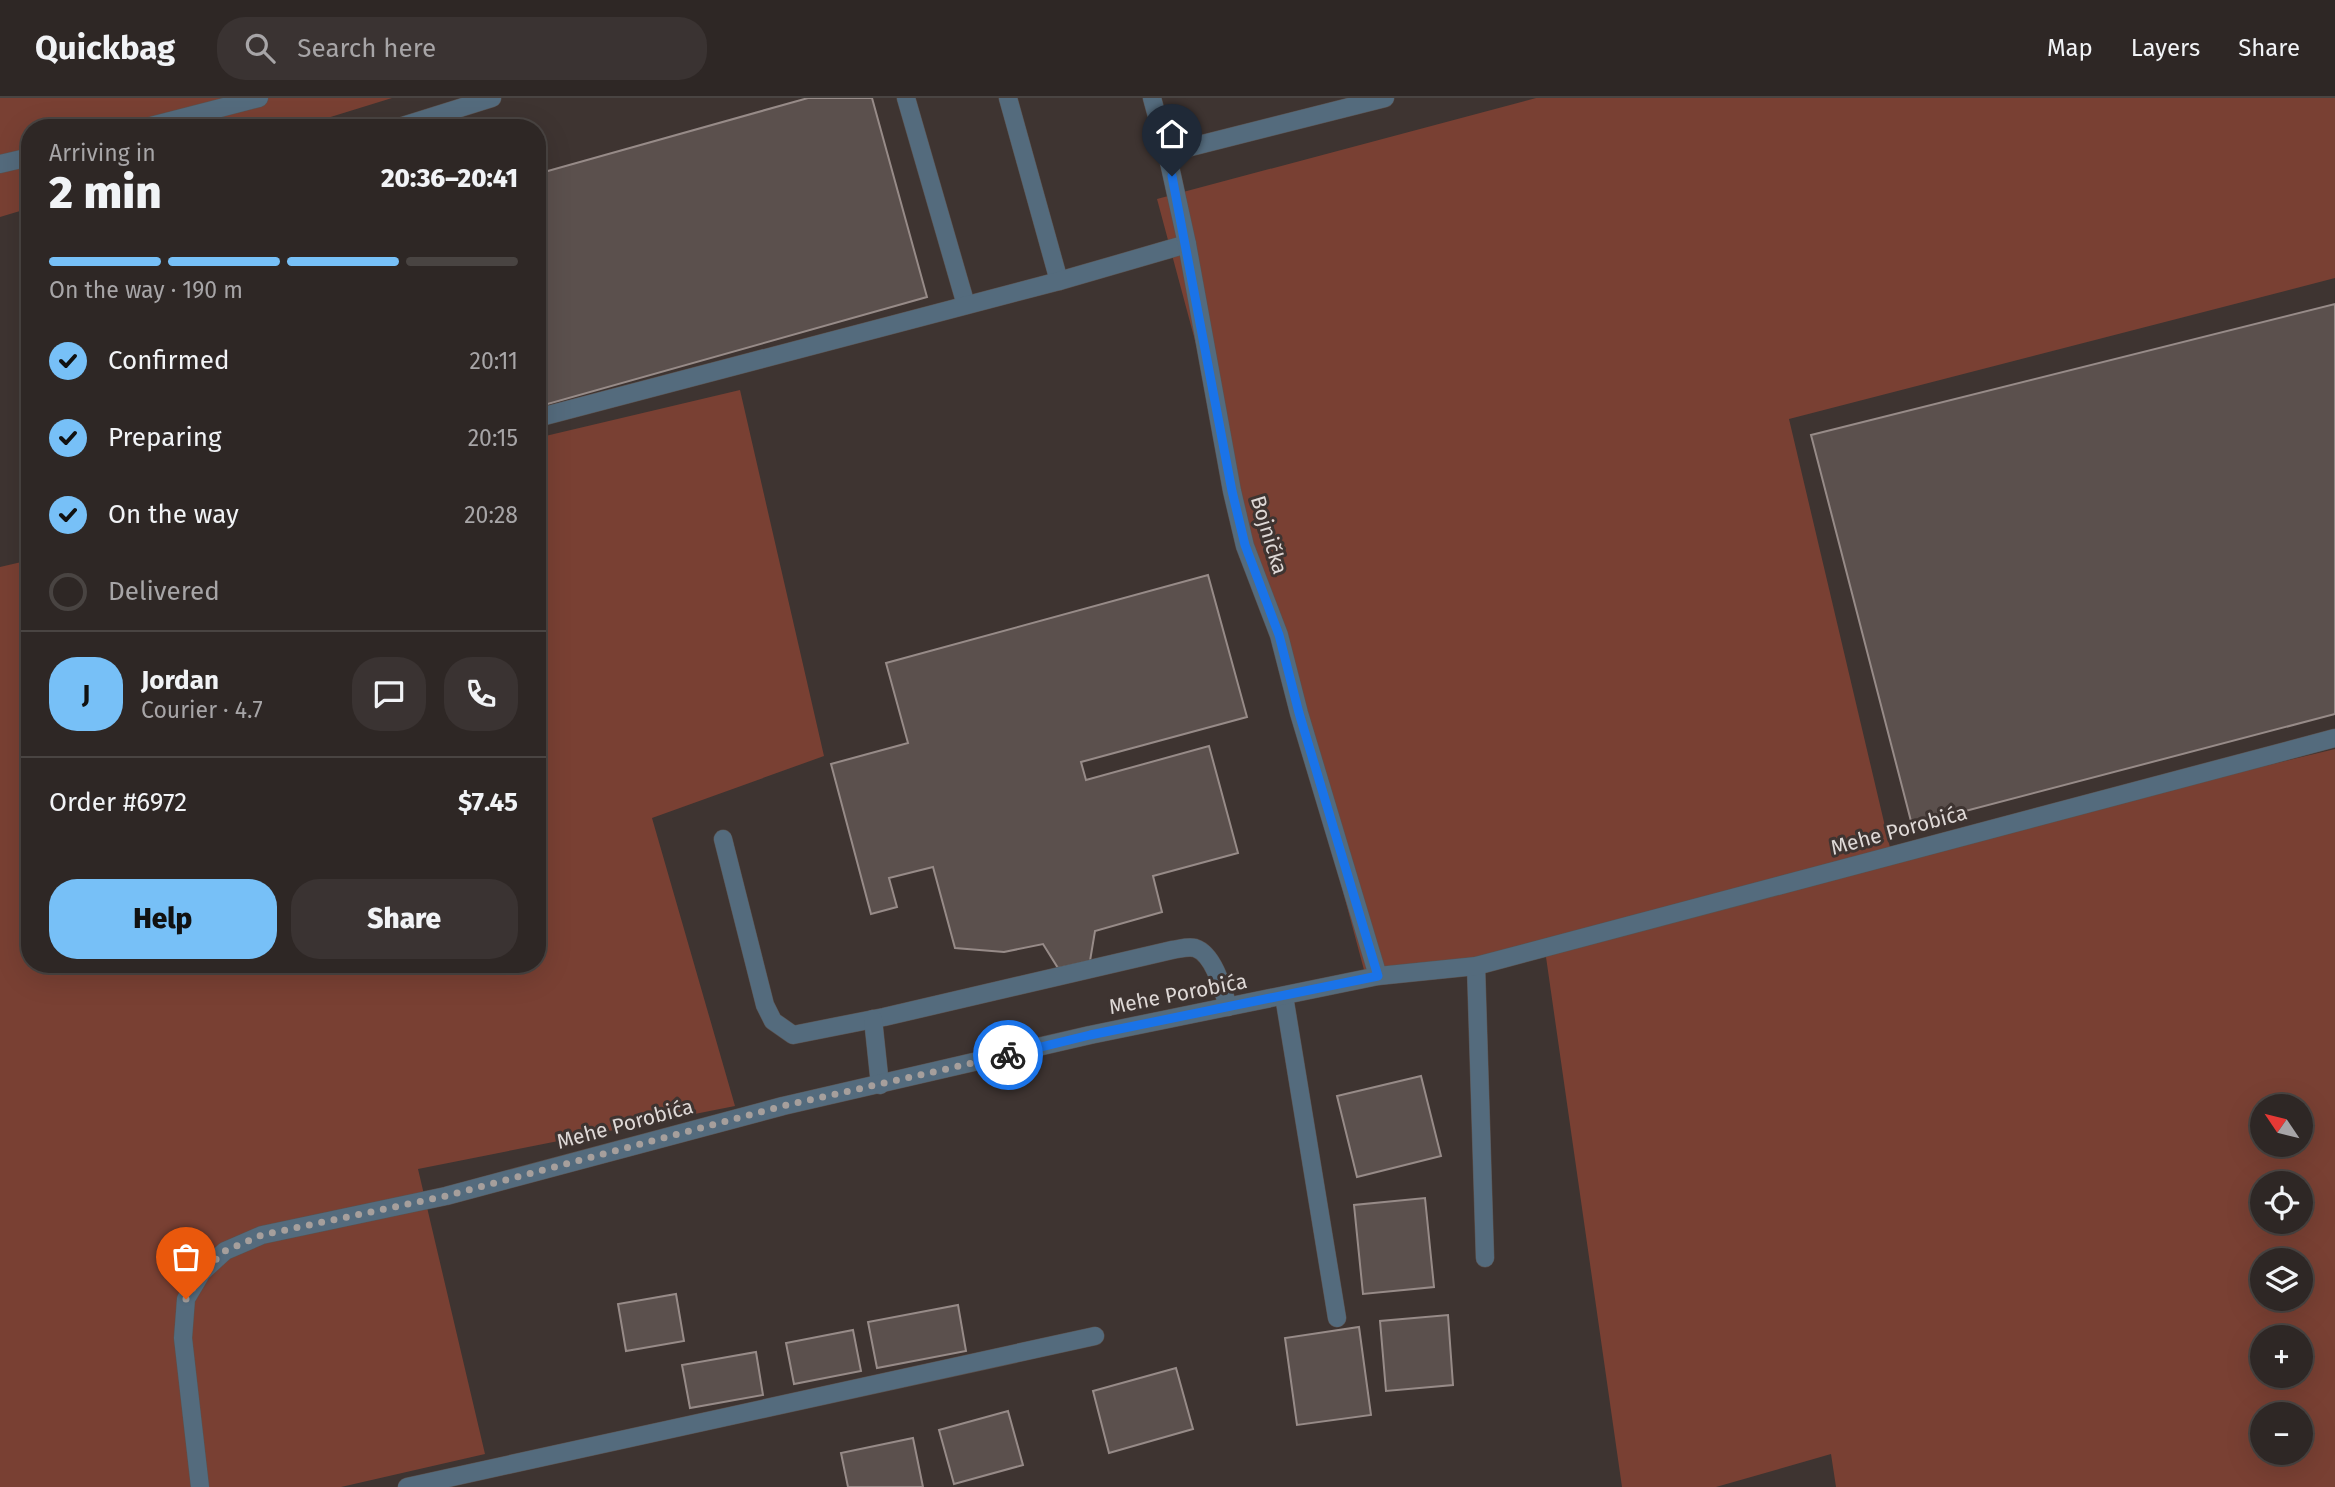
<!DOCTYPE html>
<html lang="en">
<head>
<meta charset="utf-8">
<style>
  :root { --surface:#2e2725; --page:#3a3332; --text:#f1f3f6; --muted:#a7a5a7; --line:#494442; --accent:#77c0f7 }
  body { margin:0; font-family:"Fira Sans",sans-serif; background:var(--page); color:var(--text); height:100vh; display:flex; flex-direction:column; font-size:26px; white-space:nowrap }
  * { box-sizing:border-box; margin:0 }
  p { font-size:23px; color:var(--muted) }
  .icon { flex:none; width:38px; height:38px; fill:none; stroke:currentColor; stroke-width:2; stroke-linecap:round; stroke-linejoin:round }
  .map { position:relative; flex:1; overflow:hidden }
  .panel { position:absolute; left:21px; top:21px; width:525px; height:854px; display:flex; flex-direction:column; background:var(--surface); border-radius:28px; box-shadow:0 7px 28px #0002,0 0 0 2px var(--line) }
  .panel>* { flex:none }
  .needle { width:46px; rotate:305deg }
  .fabs { position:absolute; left:2250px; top:996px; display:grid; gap:14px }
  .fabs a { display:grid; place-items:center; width:63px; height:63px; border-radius:50%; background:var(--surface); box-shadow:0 7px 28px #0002,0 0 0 2px var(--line); font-size:35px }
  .pin { position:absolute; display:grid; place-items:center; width:60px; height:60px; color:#fff; margin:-72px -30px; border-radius:50% 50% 50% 0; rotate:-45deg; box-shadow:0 0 7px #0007 }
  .pin .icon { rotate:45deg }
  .courier { position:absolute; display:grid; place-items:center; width:70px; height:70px; margin:-35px; border:5px solid #1a73e8; border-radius:50%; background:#fff; color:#222; box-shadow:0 2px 9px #0007 }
  .head em { font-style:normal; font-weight:800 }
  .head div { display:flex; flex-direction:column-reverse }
  .head { display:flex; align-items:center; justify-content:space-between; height:119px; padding:0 28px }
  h1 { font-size:46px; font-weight:800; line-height:52px }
  .bar { display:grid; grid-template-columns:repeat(4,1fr); gap:10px 7px; align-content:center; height:84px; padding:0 28px }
  .bar i { height:9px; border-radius:5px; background:var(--line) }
  .bar .active { background:var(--accent) }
  .bar p { grid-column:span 4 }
  .line { display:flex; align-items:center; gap:18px; padding:0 28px; border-top:2px solid var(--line) }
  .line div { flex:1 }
  .round { display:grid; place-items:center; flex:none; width:74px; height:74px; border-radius:28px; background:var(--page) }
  ol { padding:0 28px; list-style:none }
  li { display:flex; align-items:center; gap:21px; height:77px }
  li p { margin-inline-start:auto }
  li .icon { padding:7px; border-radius:50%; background:var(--accent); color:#111; stroke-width:4 }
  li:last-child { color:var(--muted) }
  li i { width:38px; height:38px; border:4px solid var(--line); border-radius:50% }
  .button { display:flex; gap:14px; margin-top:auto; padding:14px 28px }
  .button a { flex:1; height:80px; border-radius:28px; background:var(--accent); color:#111; font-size:28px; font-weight:800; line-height:80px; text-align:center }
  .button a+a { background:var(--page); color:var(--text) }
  header { display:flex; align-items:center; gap:42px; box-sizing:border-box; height:98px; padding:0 35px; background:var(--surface); border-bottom:2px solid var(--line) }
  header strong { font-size:33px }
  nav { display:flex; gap:38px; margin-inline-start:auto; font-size:24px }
  .search { width:490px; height:63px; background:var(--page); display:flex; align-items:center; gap:18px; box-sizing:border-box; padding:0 24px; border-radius:28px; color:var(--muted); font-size:26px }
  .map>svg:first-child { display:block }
  .green { fill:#794033; fill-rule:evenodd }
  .building { fill:#5b504d; stroke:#978b88; stroke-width:2 }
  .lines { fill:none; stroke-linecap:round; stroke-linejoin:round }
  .lane-casing { stroke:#5b524f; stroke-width:19 }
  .street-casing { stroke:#5b524f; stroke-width:19 }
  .lane { stroke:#546b7d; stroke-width:18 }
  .street { stroke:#546b7d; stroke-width:18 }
  .done { stroke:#a69f9c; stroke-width:7; stroke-dasharray:0 12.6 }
  .route { stroke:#1a73e8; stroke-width:9 }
  .labels { text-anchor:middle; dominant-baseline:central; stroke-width:6; stroke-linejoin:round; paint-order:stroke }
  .street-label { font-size:21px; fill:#ded8d6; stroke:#3e3431 }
</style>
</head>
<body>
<header>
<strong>Quickbag</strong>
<div class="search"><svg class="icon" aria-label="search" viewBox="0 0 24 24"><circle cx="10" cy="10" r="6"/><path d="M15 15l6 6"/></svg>Search here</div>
<nav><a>Map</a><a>Layers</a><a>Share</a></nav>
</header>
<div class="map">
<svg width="2335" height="1389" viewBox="0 0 2335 1389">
  <rect width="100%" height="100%" fill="#3e3431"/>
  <g class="green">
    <polygon points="0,0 392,0 295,30 30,30 30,110 0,119"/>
    <path d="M 1536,0 L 2335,0 L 2335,180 L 1789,321 L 1892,758 L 2335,651 L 2335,1389 L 1836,1389 L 1831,1356 L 1716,1389 L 1622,1389 L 1545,852 L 1367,883 L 1157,101 ZM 2263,1008 L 2301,1008 L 2301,1046 L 2263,1046 ZM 2263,1085 L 2301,1085 L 2301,1124 L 2263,1124 ZM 2263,1162 L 2301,1162 L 2301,1200 L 2263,1200 ZM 2263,1239 L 2301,1239 L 2301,1278 L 2263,1278 ZM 2263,1316 L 2301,1316 L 2301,1354 L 2263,1354 Z"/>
    <polygon points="740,292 824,658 652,720 735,1008 418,1071 485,1356 341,1389 0,1389 0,469 30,462 30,866 537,866 537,340"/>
  </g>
  <g class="building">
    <polygon points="808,0 872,0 927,199 537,309 537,76"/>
    <polygon points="2335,206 2335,616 1912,727 1811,337"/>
    <polygon points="1208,477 1247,619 1081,664 1086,682 1209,648 1238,755 1153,778 1162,814 1095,833 1090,863 1058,870 1043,846 1004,854 955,850 933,769 889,780 897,809 871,816 831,666 908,645 886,565"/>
    <polygon points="1421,978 1441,1058 1357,1079 1337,998"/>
    <polygon points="1425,1100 1434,1189 1363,1196 1354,1107"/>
    <polygon points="676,1196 684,1243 626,1253 618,1206"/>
    <polygon points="958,1207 966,1253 877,1270 868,1224"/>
    <polygon points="1448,1217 1453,1287 1386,1293 1380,1223"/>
    <polygon points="1359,1229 1371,1317 1297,1327 1285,1240"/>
    <polygon points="853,1232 861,1273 794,1286 786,1245"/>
    <polygon points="756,1254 763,1297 690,1310 682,1267"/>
    <polygon points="1176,1270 1193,1331 1109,1355 1093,1293"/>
    <polygon points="1008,1313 1023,1367 954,1386 939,1332"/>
    <polygon points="913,1340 923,1389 848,1389 841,1355"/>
  </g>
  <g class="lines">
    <defs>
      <g id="lane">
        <polyline points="906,0 966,207"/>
        <polyline points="1008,0 1059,183"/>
        <polyline points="143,30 259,0"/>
        <polyline points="396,30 492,0"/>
        <polyline points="0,66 30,59"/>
        <polyline points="537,320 1059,183 1187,146"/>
        <path d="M 723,741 L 765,907 L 773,923 L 793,937 L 884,919 L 1172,852 C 1180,851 1188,848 1195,850 C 1214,856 1223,892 1228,909"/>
        <polyline points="873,921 880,987"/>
      </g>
      <g id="street">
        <polyline points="1152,0 1167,55 1187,146 1232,393 1245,448 1279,537 1299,615 1378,878"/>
        <polyline points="1167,55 1385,0"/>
        <polyline points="1476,868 1485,1160"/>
        <polyline points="1284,898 1337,1220"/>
        <polyline points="200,1389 183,1240 186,1201 202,1174 225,1153 262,1137 446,1098 783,1008 1090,937 1378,878 1476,868 2335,640"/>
        <polyline points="407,1389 1095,1238"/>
      </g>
    </defs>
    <use href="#lane" class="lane-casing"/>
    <use href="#street" class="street-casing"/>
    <use href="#lane" class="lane"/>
    <use href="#street" class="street"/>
  </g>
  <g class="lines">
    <polyline class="done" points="186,1201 202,1174 225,1153 262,1137 446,1098 783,1008 1008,957"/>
    <polyline class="route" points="1008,957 1090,937 1378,878 1299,615 1279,537 1245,447 1232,393 1172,78"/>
  </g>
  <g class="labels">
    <g class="street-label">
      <text transform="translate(1269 437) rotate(73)">Bojnička</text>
      <text transform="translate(1899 732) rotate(-15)">Mehe Porobića</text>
      <text transform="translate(1178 896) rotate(-11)">Mehe Porobića</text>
      <text transform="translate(625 1026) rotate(-15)">Mehe Porobića</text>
    </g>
  </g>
</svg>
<div class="fabs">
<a><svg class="needle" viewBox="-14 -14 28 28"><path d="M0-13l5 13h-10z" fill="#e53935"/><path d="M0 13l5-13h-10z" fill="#a7a5a7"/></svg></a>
<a><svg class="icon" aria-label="locate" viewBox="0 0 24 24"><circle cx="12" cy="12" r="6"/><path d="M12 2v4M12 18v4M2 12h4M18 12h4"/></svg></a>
<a><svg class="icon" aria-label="layers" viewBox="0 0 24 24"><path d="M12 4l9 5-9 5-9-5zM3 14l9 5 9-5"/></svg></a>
<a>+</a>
<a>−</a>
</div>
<div class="pin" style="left:186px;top:1201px;background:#ea580c"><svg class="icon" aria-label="bag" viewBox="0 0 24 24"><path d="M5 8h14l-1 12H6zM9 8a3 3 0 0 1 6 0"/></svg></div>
<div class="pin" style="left:1172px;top:78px;background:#1f2937"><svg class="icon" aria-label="home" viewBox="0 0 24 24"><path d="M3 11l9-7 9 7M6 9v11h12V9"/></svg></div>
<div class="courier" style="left:1008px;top:957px"><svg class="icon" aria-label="bike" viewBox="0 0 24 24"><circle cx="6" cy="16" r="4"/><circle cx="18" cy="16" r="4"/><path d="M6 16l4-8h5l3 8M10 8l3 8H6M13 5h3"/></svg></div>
<section class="panel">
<div class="head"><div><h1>2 min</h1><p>Arriving in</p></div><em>20:36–20:41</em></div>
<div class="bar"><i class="active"></i><i class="active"></i><i class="active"></i><i></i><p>On the way · 190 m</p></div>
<ol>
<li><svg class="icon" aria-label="check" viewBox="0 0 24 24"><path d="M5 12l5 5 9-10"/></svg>Confirmed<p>20:11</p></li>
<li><svg class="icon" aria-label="check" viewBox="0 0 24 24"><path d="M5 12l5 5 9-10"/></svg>Preparing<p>20:15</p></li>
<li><svg class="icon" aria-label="check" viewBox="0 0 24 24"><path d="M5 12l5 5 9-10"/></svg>On the way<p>20:28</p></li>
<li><i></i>Delivered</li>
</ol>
<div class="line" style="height:126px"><b class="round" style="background:var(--accent);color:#111">J</b><div><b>Jordan</b><p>Courier · 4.7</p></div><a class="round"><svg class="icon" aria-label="chat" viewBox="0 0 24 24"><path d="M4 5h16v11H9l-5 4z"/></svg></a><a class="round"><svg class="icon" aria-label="phone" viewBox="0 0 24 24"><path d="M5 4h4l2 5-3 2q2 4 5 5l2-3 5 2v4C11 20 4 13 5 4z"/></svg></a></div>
<div class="line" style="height:91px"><div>Order #6972</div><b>$7.45</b></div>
<div class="button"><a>Help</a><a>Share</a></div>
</section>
</div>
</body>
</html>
